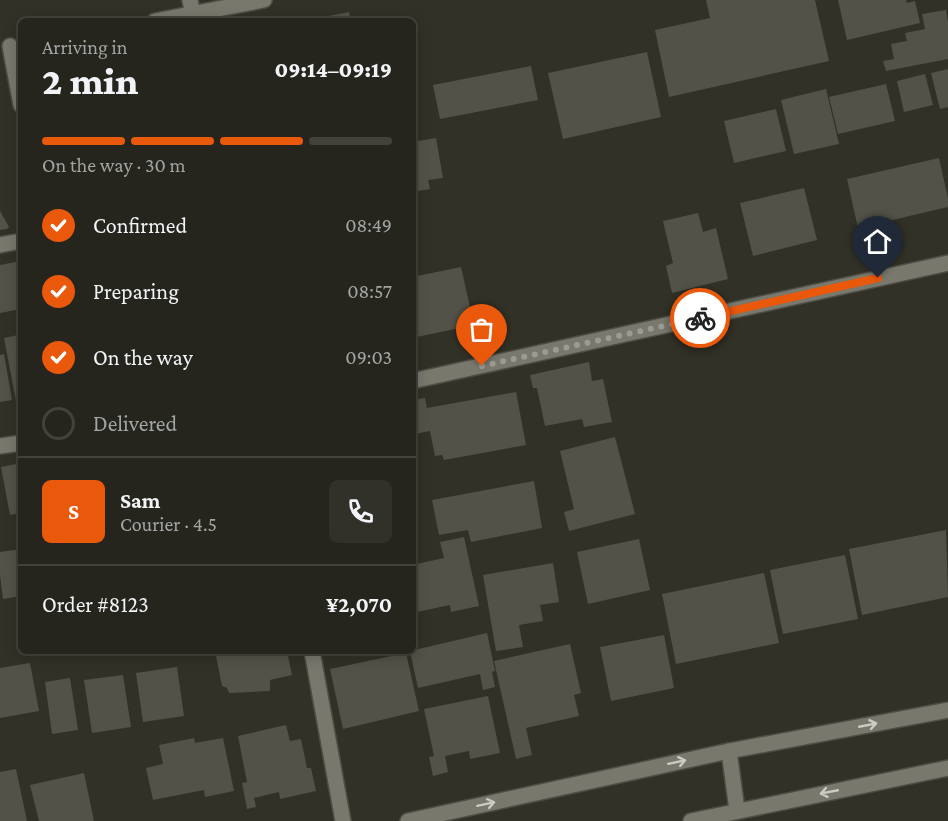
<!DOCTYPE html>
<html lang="en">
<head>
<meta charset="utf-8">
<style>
  :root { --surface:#25251d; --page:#31312a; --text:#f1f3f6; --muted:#a3a5a4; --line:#42423b; --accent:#ea580c }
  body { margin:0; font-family:"Crimson Pro",serif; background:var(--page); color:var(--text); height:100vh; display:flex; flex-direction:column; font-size:22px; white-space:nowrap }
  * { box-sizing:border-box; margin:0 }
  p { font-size:20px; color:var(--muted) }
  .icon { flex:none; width:33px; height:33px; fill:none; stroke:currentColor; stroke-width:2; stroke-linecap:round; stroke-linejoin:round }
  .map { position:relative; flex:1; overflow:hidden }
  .drawer { position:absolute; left:18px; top:18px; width:398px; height:636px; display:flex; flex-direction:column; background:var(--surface); border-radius:9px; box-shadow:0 3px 15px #0003,0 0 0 2px var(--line) }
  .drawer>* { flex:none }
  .pin { position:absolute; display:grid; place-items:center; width:51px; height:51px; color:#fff; margin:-62px -26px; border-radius:50% 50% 50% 0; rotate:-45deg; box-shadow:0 0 6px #0007 }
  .pin .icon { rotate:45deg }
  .courier { position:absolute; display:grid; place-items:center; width:60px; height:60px; margin:-30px; border:4px solid #ea580c; border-radius:50%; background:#fff; color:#222; box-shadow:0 2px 8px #0007 }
  .overview em { font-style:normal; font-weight:800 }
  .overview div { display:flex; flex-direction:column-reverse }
  .overview { display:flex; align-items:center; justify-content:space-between; height:102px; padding:0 24px }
  h1 { font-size:39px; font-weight:800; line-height:45px }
  .bar { display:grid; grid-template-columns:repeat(4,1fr); gap:9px 6px; align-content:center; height:72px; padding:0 24px }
  .bar i { height:8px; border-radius:4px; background:var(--line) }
  .bar .selected { background:var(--accent) }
  .bar p { grid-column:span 4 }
  .line { display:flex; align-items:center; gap:15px; padding:0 24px; border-top:2px solid var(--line) }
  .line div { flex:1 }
  .round { display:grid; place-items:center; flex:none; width:63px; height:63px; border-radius:9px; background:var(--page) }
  ol { padding:0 24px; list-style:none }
  li { display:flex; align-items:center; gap:18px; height:66px }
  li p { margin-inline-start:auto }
  li .icon { padding:6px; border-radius:50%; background:var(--accent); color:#fff; stroke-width:4 }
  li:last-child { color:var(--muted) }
  li i { width:33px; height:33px; border:3px solid var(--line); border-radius:50% }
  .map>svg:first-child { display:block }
  .building { fill:#535248 }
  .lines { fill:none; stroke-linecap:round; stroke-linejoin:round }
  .street-casing { stroke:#4d4d45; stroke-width:18 }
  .secondary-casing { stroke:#4d4d45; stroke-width:18 }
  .street { stroke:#78786d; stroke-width:15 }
  .secondary { stroke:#78786d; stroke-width:15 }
  .oneway { stroke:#cbcbc4 }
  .done { stroke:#9b9b94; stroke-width:6; stroke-dasharray:0 10.8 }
  .route { stroke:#ea580c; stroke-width:8 }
</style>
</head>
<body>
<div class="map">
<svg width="948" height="821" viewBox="0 0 948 821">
  <rect width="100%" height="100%" fill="#313127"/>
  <g class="building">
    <polygon points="706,0 815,0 829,61 669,97 655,30 710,18"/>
    <polygon points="838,0 906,0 907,3 915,1 920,23 847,40"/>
    <polygon points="946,10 948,22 948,59 886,71 883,61 894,59 891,44 907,41 905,33 925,29 922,14"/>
    <polygon points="349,12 351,21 325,21 324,17"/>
    <polygon points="647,52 661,117 563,139 548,73"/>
    <polygon points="531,66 538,100 440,119 433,85"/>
    <polygon points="948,69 948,107 940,109 931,73"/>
    <polygon points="925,74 933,105 904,112 897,81"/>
    <polygon points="886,84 895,121 838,134 829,97"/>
    <polygon points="826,89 839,144 794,154 781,100"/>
    <polygon points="776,109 786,151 734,163 724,121"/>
    <polygon points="436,138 443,178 428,180 430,189 412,192 412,142"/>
    <polygon points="939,158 948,198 948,207 858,228 847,179"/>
    <polygon points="804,188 817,240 753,256 740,203"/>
    <polygon points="0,211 9,227 7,229 0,230"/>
    <polygon points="698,213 703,232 716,228 728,279 672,293 666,266 673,263 663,221"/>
    <polygon points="21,261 21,309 0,313 0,265"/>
    <polygon points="461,267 474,325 412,338 412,277"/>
    <polygon points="18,335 21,345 21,400 16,401 4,338"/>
    <polygon points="4,354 12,400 0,402 0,355"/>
    <polygon points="589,362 592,381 603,379 612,422 584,427 582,419 545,426 537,388 533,388 530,375"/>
    <polygon points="516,392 526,445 444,460 442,455 435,456 430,431 415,434 412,400 425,398 427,408"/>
    <polygon points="615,437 635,514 569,531 564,512 574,509 560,451"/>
    <polygon points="412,458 418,477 412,479"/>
    <polygon points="21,463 21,513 10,515 1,467"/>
    <polygon points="534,481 542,528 471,542 468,530 439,535 432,500"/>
    <polygon points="946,530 948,597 862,615 849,549"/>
    <polygon points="464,537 479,606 451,612 450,605 412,613 412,565 444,558 440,542"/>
    <polygon points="639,539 650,590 588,604 577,552"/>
    <polygon points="21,549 21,596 3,599 0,575 0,552"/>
    <polygon points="845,555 858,619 783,634 770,570"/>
    <polygon points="553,563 559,602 540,605 543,621 519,625 523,647 496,651 483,575"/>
    <polygon points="764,573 779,643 676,664 662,594"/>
    <polygon points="487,633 495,671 492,672 495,687 483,690 480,674 418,688 410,651"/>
    <polygon points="664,635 674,688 611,701 600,647"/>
    <polygon points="570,644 581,693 574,695 579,716 526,728 532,755 516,759 494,661"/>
    <polygon points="223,651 287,651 292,675 270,680 270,691 229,693 227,688 222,686 216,656 223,654"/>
    <polygon points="406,653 419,711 343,729 330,669"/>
    <polygon points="30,663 39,711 0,718 0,668"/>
    <polygon points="177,667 184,716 143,722 136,673"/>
    <polygon points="123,675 131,727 92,733 84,680"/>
    <polygon points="70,678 78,730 52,734 45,682"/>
    <polygon points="488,696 500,753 470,759 469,751 445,756 448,772 433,776 429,757 434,756 424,709"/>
    <polygon points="286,725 290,741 301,739 307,768 311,768 316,791 280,799 279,792 254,798 256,807 247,809 242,783 247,782 238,736"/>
    <polygon points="194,738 195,743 223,738 234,791 205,797 204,790 153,800 146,768 163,764 159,745"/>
    <polygon points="16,769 27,821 0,821 0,772"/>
    <polygon points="84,773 94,821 39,821 30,785"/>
  </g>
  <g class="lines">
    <defs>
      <g id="street">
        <polyline points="190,0 194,21"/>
        <polyline points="155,21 264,0"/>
        <polyline points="10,46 21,105"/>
        <polyline points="0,245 21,241"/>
        <polyline points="412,381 948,263"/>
        <polyline points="0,446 21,443"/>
        <polyline points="312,651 343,821"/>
      </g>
      <g id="secondary">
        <polyline points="729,751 737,810"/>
        <polyline points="408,821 729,751 948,710"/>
        <polyline points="691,821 948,768"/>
      </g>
    </defs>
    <use href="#street" class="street-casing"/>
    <use href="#secondary" class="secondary-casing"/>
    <use href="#street" class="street"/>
    <use href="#secondary" class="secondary"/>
  </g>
  <defs><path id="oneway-shaft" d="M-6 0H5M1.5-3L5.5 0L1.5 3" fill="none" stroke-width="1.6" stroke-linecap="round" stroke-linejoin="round" transform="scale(1.5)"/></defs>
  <g class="oneway">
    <use href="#oneway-shaft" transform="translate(868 725) rotate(-11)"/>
    <use href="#oneway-shaft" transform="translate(677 762) rotate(-12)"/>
    <use href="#oneway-shaft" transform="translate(829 792) rotate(169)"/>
    <use href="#oneway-shaft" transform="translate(486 804) rotate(-12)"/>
  </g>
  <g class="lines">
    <polyline class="done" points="482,366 700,318"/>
    <polyline class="route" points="700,318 878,278"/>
  </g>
</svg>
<div class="pin" style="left:482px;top:366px;background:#ea580c"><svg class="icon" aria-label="bag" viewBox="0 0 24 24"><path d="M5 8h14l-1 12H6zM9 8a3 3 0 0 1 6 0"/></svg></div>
<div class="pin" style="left:878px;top:278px;background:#1f2937"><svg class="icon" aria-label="home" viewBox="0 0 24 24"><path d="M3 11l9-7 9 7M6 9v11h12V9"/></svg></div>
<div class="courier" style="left:700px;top:318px"><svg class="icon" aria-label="bike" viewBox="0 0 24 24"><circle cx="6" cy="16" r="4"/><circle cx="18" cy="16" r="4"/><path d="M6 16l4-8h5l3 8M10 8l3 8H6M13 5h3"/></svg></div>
<section class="drawer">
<div class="overview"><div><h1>2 min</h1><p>Arriving in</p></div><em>09:14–09:19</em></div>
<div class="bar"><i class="selected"></i><i class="selected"></i><i class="selected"></i><i></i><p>On the way · 30 m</p></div>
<ol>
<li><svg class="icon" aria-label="check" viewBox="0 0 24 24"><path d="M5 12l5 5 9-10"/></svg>Confirmed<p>08:49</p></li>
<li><svg class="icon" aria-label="check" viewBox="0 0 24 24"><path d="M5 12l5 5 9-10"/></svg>Preparing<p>08:57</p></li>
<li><svg class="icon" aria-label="check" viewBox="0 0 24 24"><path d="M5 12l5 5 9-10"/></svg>On the way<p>09:03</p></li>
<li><i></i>Delivered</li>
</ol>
<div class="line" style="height:108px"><b class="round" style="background:var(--accent);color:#fff">S</b><div><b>Sam</b><p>Courier · 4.5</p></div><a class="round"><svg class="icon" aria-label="phone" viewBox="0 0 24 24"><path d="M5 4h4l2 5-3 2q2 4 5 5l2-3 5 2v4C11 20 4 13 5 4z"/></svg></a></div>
<div class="line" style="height:78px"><div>Order #8123</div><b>¥2,070</b></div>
</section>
</div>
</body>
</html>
